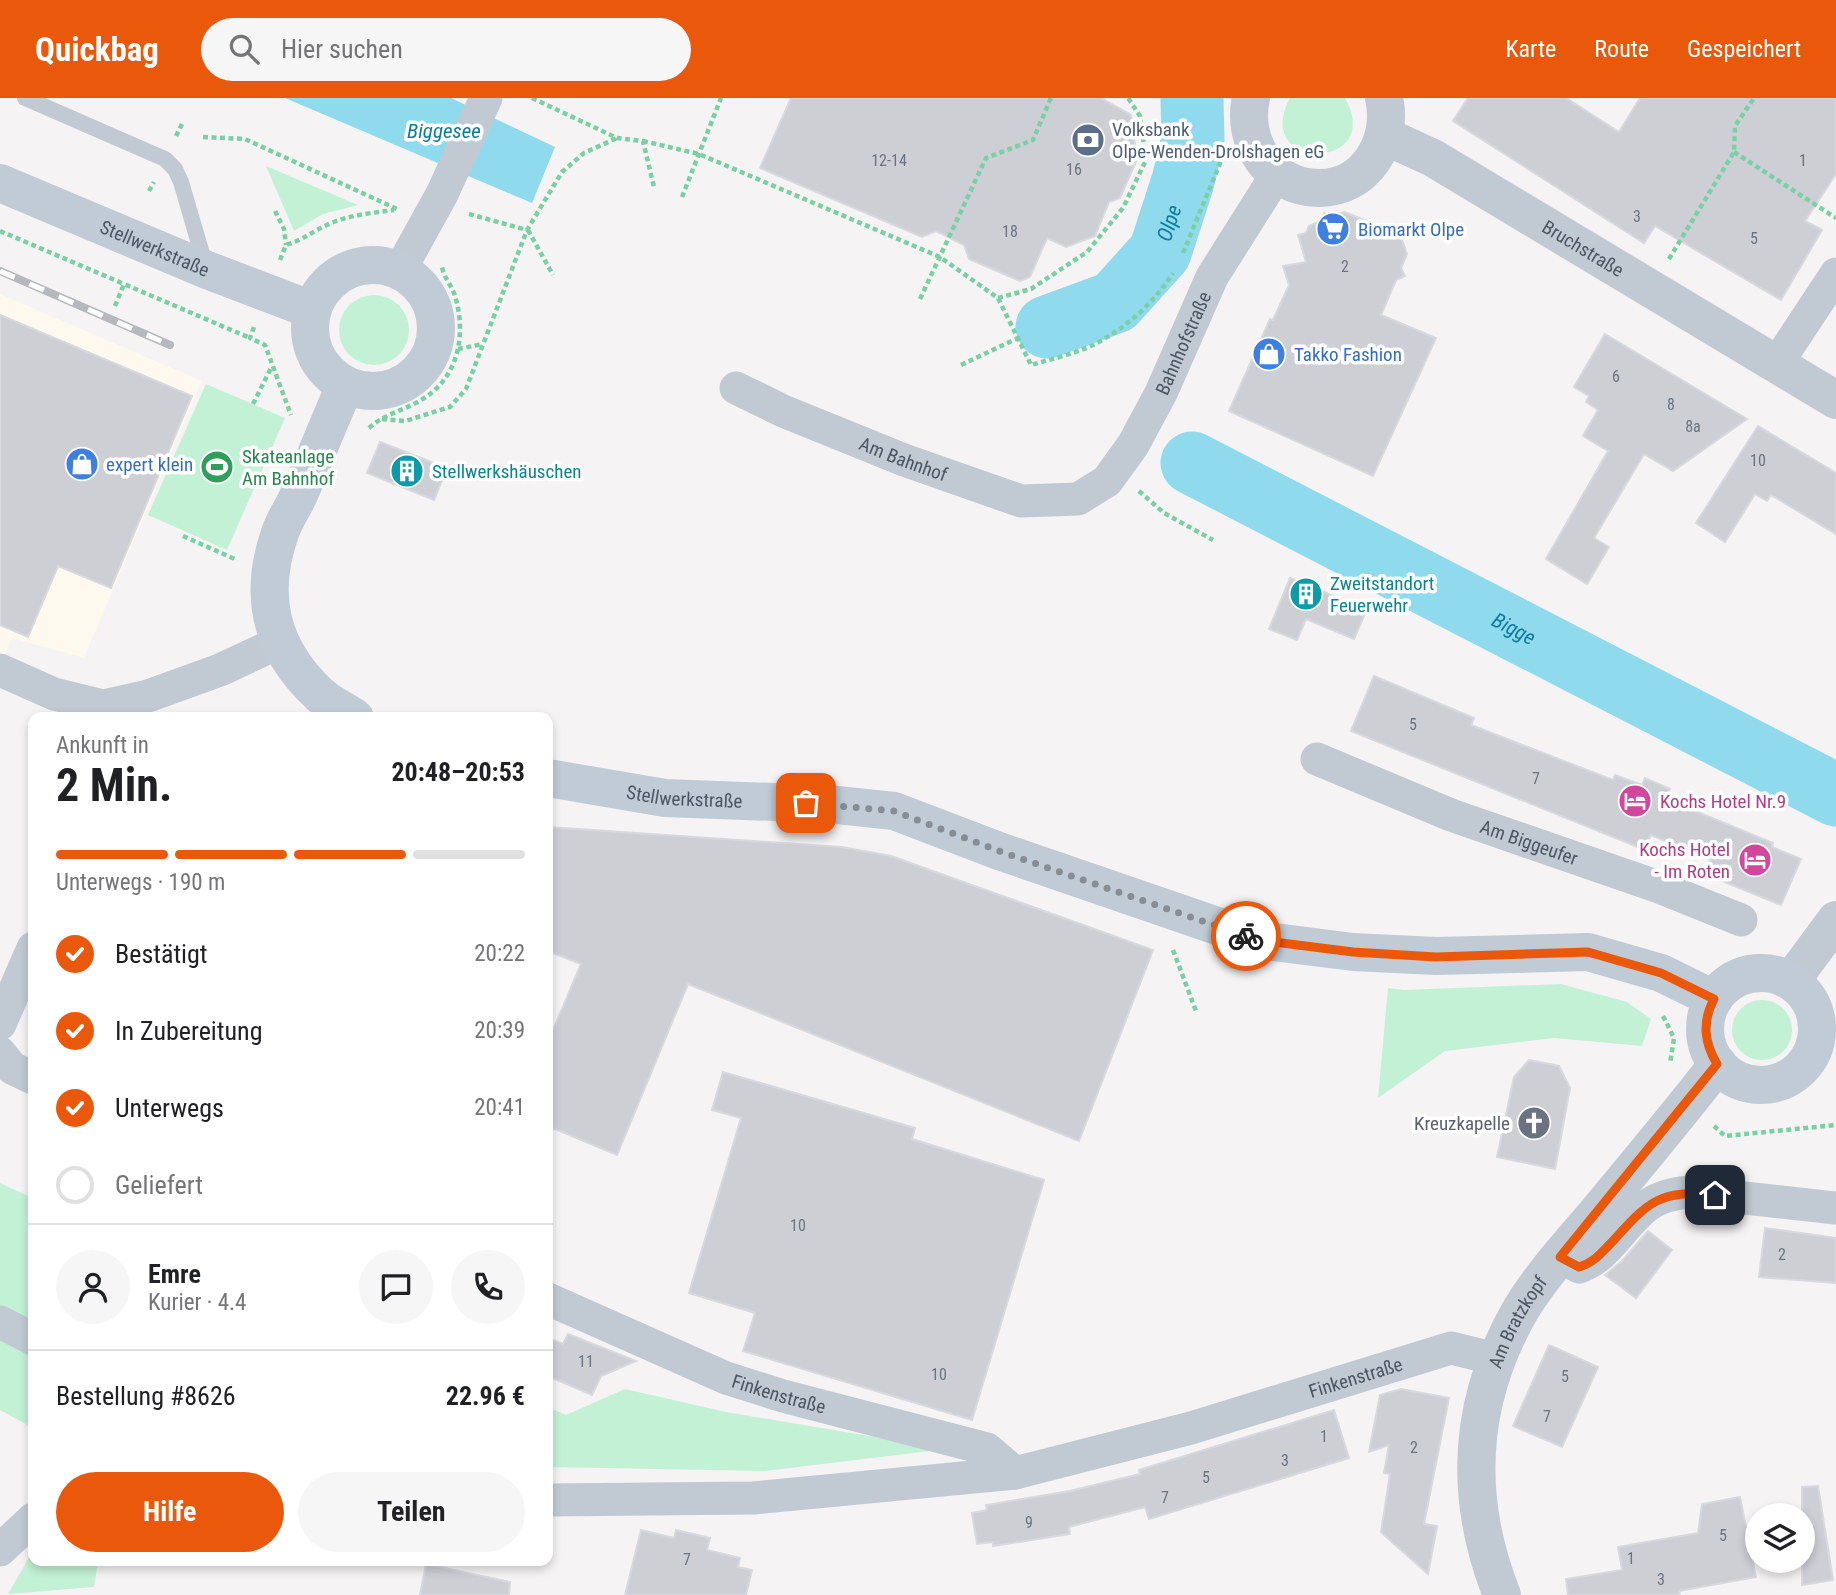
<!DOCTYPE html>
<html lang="de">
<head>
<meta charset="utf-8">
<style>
  :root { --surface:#fff; --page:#f6f6f6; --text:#202124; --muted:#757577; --line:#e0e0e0; --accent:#ea580c }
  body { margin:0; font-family:"Roboto Condensed",sans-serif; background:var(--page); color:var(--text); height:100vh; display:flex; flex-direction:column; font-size:26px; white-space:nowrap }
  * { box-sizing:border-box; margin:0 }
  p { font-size:23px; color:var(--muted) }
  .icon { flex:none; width:38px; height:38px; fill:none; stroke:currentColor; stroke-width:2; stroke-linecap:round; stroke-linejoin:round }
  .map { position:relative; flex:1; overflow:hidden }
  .drawer { position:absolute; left:28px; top:614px; width:525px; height:854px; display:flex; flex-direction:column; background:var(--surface); border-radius:14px; box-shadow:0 4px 10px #0003 }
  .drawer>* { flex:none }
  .tools { position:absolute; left:1745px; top:1405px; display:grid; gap:14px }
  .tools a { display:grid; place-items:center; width:70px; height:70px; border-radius:50%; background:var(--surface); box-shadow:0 4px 10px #0003; font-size:35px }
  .pin { position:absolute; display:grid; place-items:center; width:60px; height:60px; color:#fff; margin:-30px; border-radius:14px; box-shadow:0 4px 10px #0006 }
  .courier { position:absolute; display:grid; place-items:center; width:70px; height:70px; margin:-35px; border:5px solid #ea580c; border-radius:50%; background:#fff; color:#222; box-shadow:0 2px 9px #0007 }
  .head em { font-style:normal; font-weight:700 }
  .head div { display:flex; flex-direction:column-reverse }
  .head { display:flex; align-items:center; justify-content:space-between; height:119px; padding:0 28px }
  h1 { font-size:46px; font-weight:700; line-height:52px }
  .bar { display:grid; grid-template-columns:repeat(4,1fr); gap:10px 7px; align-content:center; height:84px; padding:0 28px }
  .bar i { height:9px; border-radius:5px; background:var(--line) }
  .bar .current { background:var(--accent) }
  .bar p { grid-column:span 4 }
  .line { display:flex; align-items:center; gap:18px; padding:0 28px; border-top:2px solid var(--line) }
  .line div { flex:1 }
  .round { display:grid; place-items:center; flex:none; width:74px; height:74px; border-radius:37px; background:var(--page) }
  ol { padding:0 28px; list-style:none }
  li { display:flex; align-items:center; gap:21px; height:77px }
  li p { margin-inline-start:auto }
  li .icon { padding:7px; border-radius:50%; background:var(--accent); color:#fff; stroke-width:4 }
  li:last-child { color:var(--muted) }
  li i { width:38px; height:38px; border:4px solid var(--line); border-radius:50% }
  .button { display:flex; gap:14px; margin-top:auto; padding:14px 28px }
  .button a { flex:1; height:80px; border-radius:42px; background:var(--accent); color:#fff; font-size:28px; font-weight:700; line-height:80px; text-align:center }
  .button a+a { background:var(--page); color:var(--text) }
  header { display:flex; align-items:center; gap:42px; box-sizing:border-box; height:98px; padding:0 35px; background:var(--accent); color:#fff }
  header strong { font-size:33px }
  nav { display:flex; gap:38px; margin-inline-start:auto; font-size:24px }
  .search { width:490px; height:63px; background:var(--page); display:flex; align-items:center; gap:18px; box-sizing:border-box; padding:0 24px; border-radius:38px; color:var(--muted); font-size:26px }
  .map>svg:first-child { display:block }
  .commercial { fill:#fdf9ef }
  .green { fill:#c3f1d5 }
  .water { fill:#90daee }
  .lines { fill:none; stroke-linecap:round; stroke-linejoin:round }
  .river { stroke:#90daee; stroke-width:63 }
  .building { fill:#cdcfd5; stroke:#d7d9de; stroke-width:2 }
  .path { stroke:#7ad0a6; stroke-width:4.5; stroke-dasharray:5 3.5; stroke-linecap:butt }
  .service { stroke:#c1cad2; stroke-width:16 }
  .minor { stroke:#c1cad2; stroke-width:33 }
  .tertiary { stroke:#c1cad2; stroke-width:38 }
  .secondary { stroke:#c1cbd6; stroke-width:38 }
  .rail-casing { stroke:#b5b8bd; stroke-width:8 }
  .rail { stroke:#fff; stroke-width:5; stroke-dasharray:16; stroke-linecap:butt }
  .done { stroke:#868d94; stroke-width:7; stroke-dasharray:0 12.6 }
  .route { stroke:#ea580c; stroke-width:9 }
  .labels { text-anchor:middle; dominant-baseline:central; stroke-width:7; stroke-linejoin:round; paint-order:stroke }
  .number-label { font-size:16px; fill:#6b747e }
  .service-label { font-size:19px; fill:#4e5e75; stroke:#fff; text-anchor:start }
  .shop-label { font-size:19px; fill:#366cbe; stroke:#fff; text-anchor:start }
  .street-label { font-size:19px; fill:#4a5661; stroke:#fff }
  .leisure-label { font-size:19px; fill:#27864d; stroke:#fff; text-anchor:start }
  .culture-label { font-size:19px; fill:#0d838f; stroke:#fff; text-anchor:start }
  .hotel-label { font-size:19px; fill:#b23c85; stroke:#fff; text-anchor:start }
  .worship-label { font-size:19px; fill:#5b616d; stroke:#fff; text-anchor:end }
  .water-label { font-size:21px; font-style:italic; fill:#0c7c9b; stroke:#fff }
</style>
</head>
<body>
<header>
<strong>Quickbag</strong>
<div class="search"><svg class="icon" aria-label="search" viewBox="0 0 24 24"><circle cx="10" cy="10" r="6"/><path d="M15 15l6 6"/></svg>Hier suchen</div>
<nav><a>Karte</a><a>Route</a><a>Gespeichert</a></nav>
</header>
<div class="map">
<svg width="1836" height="1497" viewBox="0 0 1836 1497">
  <rect width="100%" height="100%" fill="#f5f3f3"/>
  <polygon class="commercial" points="0,196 202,283 84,560 12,540 0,567"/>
  <g class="green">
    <path d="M 1290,0 L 1345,0 C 1386,74 1250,74 1290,0 Z"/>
    <polygon points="266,68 358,107 323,116 294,133"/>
    <circle cx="374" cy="232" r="35"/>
    <polygon points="206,286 285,320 227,452 148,417"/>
    <polygon points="1561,886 1627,904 1651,921 1642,948 1554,940 1445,953 1378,1000 1388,890 1404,892"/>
    <circle cx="1762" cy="932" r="30"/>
    <polygon points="0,1085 33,1100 33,1330 0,1312"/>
    <polygon points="625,1291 726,1314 946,1351 765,1373 548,1369 548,1309 566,1317"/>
    <polygon points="33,1453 33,1463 98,1463 94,1489 8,1496"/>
  </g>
  <polygon class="water" points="285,0 451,0 555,49 532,105"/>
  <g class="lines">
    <g class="river">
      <path id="s1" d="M 1047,229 L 1115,204 L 1160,154 L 1183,83 L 1193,41 L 1192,0"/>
      <path id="s2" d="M 1192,365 L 1836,697"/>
    </g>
  </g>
  <g class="building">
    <polygon points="791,0 1101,0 1131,17 1137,61 1120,100 1109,104 1095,138 1066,149 1047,140 1030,179 1020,183 969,161 964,147 936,133 922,139 760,70"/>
    <polygon points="1468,0 1566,0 1619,34 1640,0 1836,0 1836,76 1805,123 1822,132 1781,202 1655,128 1644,145 1453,23"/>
    <polygon points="1344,114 1393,133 1401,139 1407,156 1401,170 1405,178 1396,182 1381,217 1436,240 1373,378 1229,313 1270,221 1273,222 1289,187 1283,168 1306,164 1298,137 1306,135 1309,128 1321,123 1324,115 1333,118"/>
    <polygon points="0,217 192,298 111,490 58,468 28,539 0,527"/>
    <polygon points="1605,236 1747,321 1673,373 1644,356 1594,440 1609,449 1587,486 1546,461 1608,353 1583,338 1598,312 1586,304 1589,298 1574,289"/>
    <polygon points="1758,328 1836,375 1836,436 1771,397 1767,403 1755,396 1725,444 1696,425"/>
    <polygon points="380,344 447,370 434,402 367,375"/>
    <polygon points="1290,480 1367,511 1354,541 1306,521 1297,542 1269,531"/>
    <polygon points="1374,578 1474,620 1471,627 1613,682 1615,677 1642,687 1645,680 1670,691 1666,701 1773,745 1772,749 1801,761 1781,807 1705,776 1711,762 1651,737 1645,752 1351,633"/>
    <polygon points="548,729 842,749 891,758 1153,852 1079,1043 688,886 617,1057 548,1028 548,944 581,866 548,853"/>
    <polygon points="1529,962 1559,968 1570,990 1555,1071 1497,1059 1514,979"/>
    <polygon points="723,974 915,1030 912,1041 1044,1082 972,1322 743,1253 755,1215 689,1195 741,1020 712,1012"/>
    <polygon points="1765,1130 1836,1140 1836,1185 1759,1179"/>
    <polygon points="1648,1133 1672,1152 1636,1200 1605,1177 1622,1163"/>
    <polygon points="568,1236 636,1263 601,1278 592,1297 548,1278 548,1240 563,1246"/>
    <polygon points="1549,1247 1598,1269 1562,1349 1513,1328"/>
    <polygon points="1401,1291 1449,1300 1424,1426 1437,1428 1428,1476 1381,1434 1390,1376 1384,1375 1389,1347 1369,1354 1380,1297"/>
    <polygon points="1334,1312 1349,1360 1149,1421 1145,1409 1069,1429 1070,1436 993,1448 993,1444 977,1446 972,1415 987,1412 986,1407 1070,1393 1140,1376 1139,1372"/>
    <polygon points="1818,1388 1833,1482 1802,1487 1802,1389"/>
    <polygon points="1740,1399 1756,1479 1679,1493 1680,1497 1568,1497 1566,1481 1622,1472 1618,1449 1698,1435 1702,1406"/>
    <polygon points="641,1432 674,1440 676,1432 710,1440 707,1452 740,1460 738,1469 752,1472 746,1497 625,1497"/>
    <polygon points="426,1466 510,1484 509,1497 420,1497"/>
  </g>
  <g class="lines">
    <g class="path">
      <polyline points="532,0 617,40 643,43 654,89"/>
      <polyline points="176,38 182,26"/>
      <polyline points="203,39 245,41 397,111"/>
      <path d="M 643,43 L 699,56 L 940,159 L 998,200 L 1031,267 C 1051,261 1074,256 1093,247 C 1126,230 1153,206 1173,175"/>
      <polyline points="1734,54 1836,120"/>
      <polyline points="149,93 154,84"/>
      <polyline points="682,99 721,0"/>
      <polyline points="275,113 284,131 286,147"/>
      <polyline points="469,116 527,132 562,74 584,55 617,40"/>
      <polyline points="528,132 553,177"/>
      <polyline points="0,133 124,186"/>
      <polyline points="1183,155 1221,63"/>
      <polyline points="1669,161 1734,54 1735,28 1754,0"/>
      <path d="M 280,162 L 286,147 C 305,141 311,134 327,127 C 347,117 372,115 394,112"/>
      <polyline points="998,200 1031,191 1087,154 1123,110 1146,62 1140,18 1128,0"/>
      <polyline points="920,201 986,60 1033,42 1051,0"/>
      <polyline points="115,208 124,186 250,240"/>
      <polyline points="254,229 250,240 265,247 291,317"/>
      <polyline points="458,251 483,246"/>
      <polyline points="961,267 1018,240"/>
      <polyline points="253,306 272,268"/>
      <polyline points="382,321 405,323 450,309 466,291 527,132"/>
      <path d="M 369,330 C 384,316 403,313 421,302 C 458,281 467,237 455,198 C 452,188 444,180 442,169"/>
      <polyline points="1139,393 1164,415 1213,442"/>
      <polyline points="183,438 237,462"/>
      <polyline points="1173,852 1196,913"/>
      <polyline points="1663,918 1674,940 1670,966"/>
      <polyline points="1714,1028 1725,1038 1836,1027"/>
    </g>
    <polyline class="service" points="25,0 165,61 175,71 181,84 205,166"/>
    <g class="minor">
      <polyline points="400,172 442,96 486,0"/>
      <polyline points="1776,267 1836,176"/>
      <path id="s3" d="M 736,290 L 783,313 L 904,362 L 1021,403 L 1078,401 L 1107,383 L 1133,347 L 1161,295 L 1212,179 L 1277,76"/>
      <polyline points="0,572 54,596 103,608 148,598 220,572 280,544"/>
      <path id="s4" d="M 1317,661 L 1451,717 L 1659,789 L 1741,822"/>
      <polyline points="0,926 33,850"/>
      <polyline points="0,955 12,970 33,980"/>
      <path d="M 1560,1159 L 1579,1169 C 1609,1159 1623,1125 1648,1107 C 1661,1098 1676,1095 1690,1094 L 1836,1110"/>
      <path id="s5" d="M 548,1201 L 726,1280 L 783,1298 L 987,1351 L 1015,1375"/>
      <polyline points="0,1224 33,1241"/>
      <path id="s6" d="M 548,1402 L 753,1400 L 1015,1375 L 1191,1330 L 1451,1250 L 1496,1261"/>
      <polyline points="0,1452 33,1421"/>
    </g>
    <g class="tertiary">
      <path d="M 1251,0 C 1241,44 1270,89 1318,90 C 1366,91 1394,43 1384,0"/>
      <path id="s7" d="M 1385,38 L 1433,60 L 1836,302"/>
      <polyline points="1791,883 1836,822"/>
      <path id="s8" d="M 1502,1497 C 1463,1399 1468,1303 1521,1211 C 1543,1175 1573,1143 1600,1111 C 1640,1063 1680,1015 1718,966"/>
    </g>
    <g class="secondary">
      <path id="s9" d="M 0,85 L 207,172 L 312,212"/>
      <circle cx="373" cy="230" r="63"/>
      <path d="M 345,288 C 330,322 316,357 301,392 C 295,407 285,420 280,435 C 258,498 271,551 319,596 C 329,606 344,612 355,620"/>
      <path id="s10" d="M 548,680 L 665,700 L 828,706 L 894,713 L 999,753 L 1258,842 L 1353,854 L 1436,858 L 1588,854 L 1661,875 L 1714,901"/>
      <circle cx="1761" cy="931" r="56"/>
    </g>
    <defs>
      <polyline id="rail" points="0,173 170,247"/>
    </defs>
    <use href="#rail" class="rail-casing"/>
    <use href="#rail" class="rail"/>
  </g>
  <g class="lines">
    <polyline class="done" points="806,705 894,713 999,753 1246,838"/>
    <path class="route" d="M 1246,838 L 1258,842 L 1353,854 L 1436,859 L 1588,854 L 1661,875 L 1714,901 C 1702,924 1704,944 1717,966 L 1560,1159 L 1579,1169 C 1595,1164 1601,1155 1613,1143 C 1648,1104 1660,1091 1715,1097"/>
  </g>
  <defs>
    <symbol id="bank-disc" viewBox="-11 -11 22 22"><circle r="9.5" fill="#5c6f8a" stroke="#fff"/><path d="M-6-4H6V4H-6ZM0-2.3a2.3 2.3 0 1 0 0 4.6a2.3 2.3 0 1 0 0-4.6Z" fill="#fff"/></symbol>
    <symbol id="supermarket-disc" viewBox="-11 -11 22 22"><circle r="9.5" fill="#3f7fe0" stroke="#fff"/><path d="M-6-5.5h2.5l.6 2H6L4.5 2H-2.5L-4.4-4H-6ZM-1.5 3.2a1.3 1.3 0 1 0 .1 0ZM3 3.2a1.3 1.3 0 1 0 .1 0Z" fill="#fff"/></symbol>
    <symbol id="shop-disc" viewBox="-11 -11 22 22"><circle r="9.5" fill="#3f7fe0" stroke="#fff"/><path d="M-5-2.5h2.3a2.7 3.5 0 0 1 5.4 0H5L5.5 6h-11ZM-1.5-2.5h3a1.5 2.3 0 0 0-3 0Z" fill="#fff"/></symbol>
    <symbol id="stadium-disc" viewBox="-11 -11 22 22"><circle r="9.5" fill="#2e9e5b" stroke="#fff"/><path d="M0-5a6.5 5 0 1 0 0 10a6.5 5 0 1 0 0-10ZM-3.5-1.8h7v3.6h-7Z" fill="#fff"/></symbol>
    <symbol id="building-disc" viewBox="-11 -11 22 22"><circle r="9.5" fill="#0f9aa8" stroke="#fff"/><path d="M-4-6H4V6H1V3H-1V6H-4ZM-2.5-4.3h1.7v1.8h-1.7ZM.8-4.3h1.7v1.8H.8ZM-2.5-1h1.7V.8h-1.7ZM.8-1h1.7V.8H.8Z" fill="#fff"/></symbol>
    <symbol id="hotel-disc" viewBox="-11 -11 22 22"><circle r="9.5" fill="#d1479c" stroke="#fff"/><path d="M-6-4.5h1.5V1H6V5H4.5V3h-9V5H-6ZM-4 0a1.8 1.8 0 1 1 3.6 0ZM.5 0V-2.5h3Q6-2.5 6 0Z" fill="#fff"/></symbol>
    <symbol id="church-disc" viewBox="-11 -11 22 22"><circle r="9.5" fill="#6b7280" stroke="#fff"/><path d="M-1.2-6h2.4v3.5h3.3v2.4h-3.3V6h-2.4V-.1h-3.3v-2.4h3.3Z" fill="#fff"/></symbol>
  </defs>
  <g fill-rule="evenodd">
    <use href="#bank-disc" x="1069" y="23" width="38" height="38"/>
    <use href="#supermarket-disc" x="1314" y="112" width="38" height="38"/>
    <use href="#shop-disc" x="1250" y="237" width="38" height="38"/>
    <use href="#shop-disc" x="63" y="347" width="38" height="38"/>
    <use href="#stadium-disc" x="198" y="350" width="38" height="38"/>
    <use href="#building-disc" x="388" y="354" width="38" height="38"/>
    <use href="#building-disc" x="1287" y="477" width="38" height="38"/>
    <use href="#hotel-disc" x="1616" y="684" width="38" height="38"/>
    <use href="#hotel-disc" x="1736" y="743" width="38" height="38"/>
    <use href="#church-disc" x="1515" y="1006" width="38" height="38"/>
  </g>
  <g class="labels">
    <g class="number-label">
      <text x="889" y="62">12-14</text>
      <text x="1803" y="62">1</text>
      <text x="1074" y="71">16</text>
      <text x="1637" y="118">3</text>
      <text x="1010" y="133">18</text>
      <text x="1754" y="140">5</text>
      <text x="1345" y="168">2</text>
      <text x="1616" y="278">6</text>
      <text x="1671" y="306">8</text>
      <text x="1693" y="328">8a</text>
      <text x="1758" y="362">10</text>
      <text x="1413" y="626">5</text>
      <text x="1536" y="680">7</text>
      <text x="798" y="1127">10</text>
      <text x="1782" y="1156">2</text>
      <text x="586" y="1263">11</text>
      <text x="939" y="1276">10</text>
      <text x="1565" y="1278">5</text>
      <text x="1547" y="1318">7</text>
      <text x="1324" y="1338">1</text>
      <text x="1414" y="1349">2</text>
      <text x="1285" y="1362">3</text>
      <text x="1206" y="1379">5</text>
      <text x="1165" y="1399">7</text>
      <text x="1029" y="1424">9</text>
      <text x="1723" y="1437">5</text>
      <text x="1631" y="1460">1</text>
      <text x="687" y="1461">7</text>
      <text x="1661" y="1481">3</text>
    </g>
    <g class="service-label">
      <text x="1112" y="31">Volksbank<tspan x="1112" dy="22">Olpe-Wenden-Drolshagen eG</tspan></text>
    </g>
    <g class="shop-label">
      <text x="1358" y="131">Biomarkt Olpe</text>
      <text x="1294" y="256">Takko Fashion</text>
      <text x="106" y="366">expert klein</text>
    </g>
    <g class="street-label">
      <text stroke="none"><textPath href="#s9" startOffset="168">Stellwerkstraße</textPath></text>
      <text stroke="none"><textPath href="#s7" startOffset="228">Bruchstraße</textPath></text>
      <text stroke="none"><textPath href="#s3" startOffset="556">Bahnhofstraße</textPath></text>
      <text stroke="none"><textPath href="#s3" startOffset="182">Am Bahnhof</textPath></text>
      <text stroke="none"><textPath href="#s10" startOffset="138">Stellwerkstraße</textPath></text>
      <text stroke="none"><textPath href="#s4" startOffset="228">Am Biggeufer</textPath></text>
      <text stroke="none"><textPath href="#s8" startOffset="284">Am Bratzkopf</textPath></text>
      <text stroke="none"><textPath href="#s6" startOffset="822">Finkenstraße</textPath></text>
      <text stroke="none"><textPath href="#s5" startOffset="250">Finkenstraße</textPath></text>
    </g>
    <g class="leisure-label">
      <text x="242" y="358">Skateanlage<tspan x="242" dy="22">Am Bahnhof</tspan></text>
    </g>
    <g class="culture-label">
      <text x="432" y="373">Stellwerkshäuschen</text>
      <text x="1330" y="485">Zweitstandort<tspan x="1330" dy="22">Feuerwehr</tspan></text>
    </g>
    <g class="hotel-label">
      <text x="1660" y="703">Kochs Hotel Nr.9</text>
      <text x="1730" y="751" text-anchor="end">Kochs Hotel<tspan x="1730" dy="22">- Im Roten</tspan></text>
    </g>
    <g class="worship-label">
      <text x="1510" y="1025">Kreuzkapelle</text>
    </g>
    <g class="water-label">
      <text x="444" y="33">Biggesee</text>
      <text stroke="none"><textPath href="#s1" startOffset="170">Olpe</textPath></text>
      <text stroke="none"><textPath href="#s2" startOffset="362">Bigge</textPath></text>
    </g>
  </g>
</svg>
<div class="tools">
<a><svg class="icon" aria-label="layers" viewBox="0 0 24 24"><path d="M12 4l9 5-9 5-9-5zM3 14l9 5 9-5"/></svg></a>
</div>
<div class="pin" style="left:806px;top:705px;background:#ea580c"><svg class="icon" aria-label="bag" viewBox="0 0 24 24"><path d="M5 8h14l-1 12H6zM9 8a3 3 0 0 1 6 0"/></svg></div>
<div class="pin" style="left:1715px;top:1097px;background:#1f2937"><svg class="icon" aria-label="home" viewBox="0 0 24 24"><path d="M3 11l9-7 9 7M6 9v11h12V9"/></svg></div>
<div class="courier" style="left:1246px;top:838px"><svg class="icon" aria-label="bike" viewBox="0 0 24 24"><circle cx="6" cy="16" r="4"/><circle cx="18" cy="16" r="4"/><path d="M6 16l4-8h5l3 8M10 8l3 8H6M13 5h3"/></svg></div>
<section class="drawer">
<div class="head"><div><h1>2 Min.</h1><p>Ankunft in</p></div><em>20:48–20:53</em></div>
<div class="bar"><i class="current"></i><i class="current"></i><i class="current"></i><i></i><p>Unterwegs · 190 m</p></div>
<ol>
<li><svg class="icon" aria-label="check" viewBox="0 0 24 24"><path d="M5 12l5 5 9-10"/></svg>Bestätigt<p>20:22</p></li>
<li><svg class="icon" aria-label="check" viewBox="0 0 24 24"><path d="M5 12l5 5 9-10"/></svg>In Zubereitung<p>20:39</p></li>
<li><svg class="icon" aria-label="check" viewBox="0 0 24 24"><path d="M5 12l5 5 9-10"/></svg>Unterwegs<p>20:41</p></li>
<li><i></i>Geliefert</li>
</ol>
<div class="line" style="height:126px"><a class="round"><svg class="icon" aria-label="person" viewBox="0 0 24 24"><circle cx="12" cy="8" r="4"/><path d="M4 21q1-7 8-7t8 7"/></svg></a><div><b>Emre</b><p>Kurier · 4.4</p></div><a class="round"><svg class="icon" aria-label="chat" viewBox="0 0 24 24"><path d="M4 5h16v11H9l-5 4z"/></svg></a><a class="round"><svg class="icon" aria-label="phone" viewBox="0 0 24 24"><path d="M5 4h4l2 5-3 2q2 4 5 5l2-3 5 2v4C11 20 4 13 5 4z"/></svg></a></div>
<div class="line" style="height:91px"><div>Bestellung #8626</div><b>22.96 €</b></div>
<div class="button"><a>Hilfe</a><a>Teilen</a></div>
</section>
</div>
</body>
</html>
